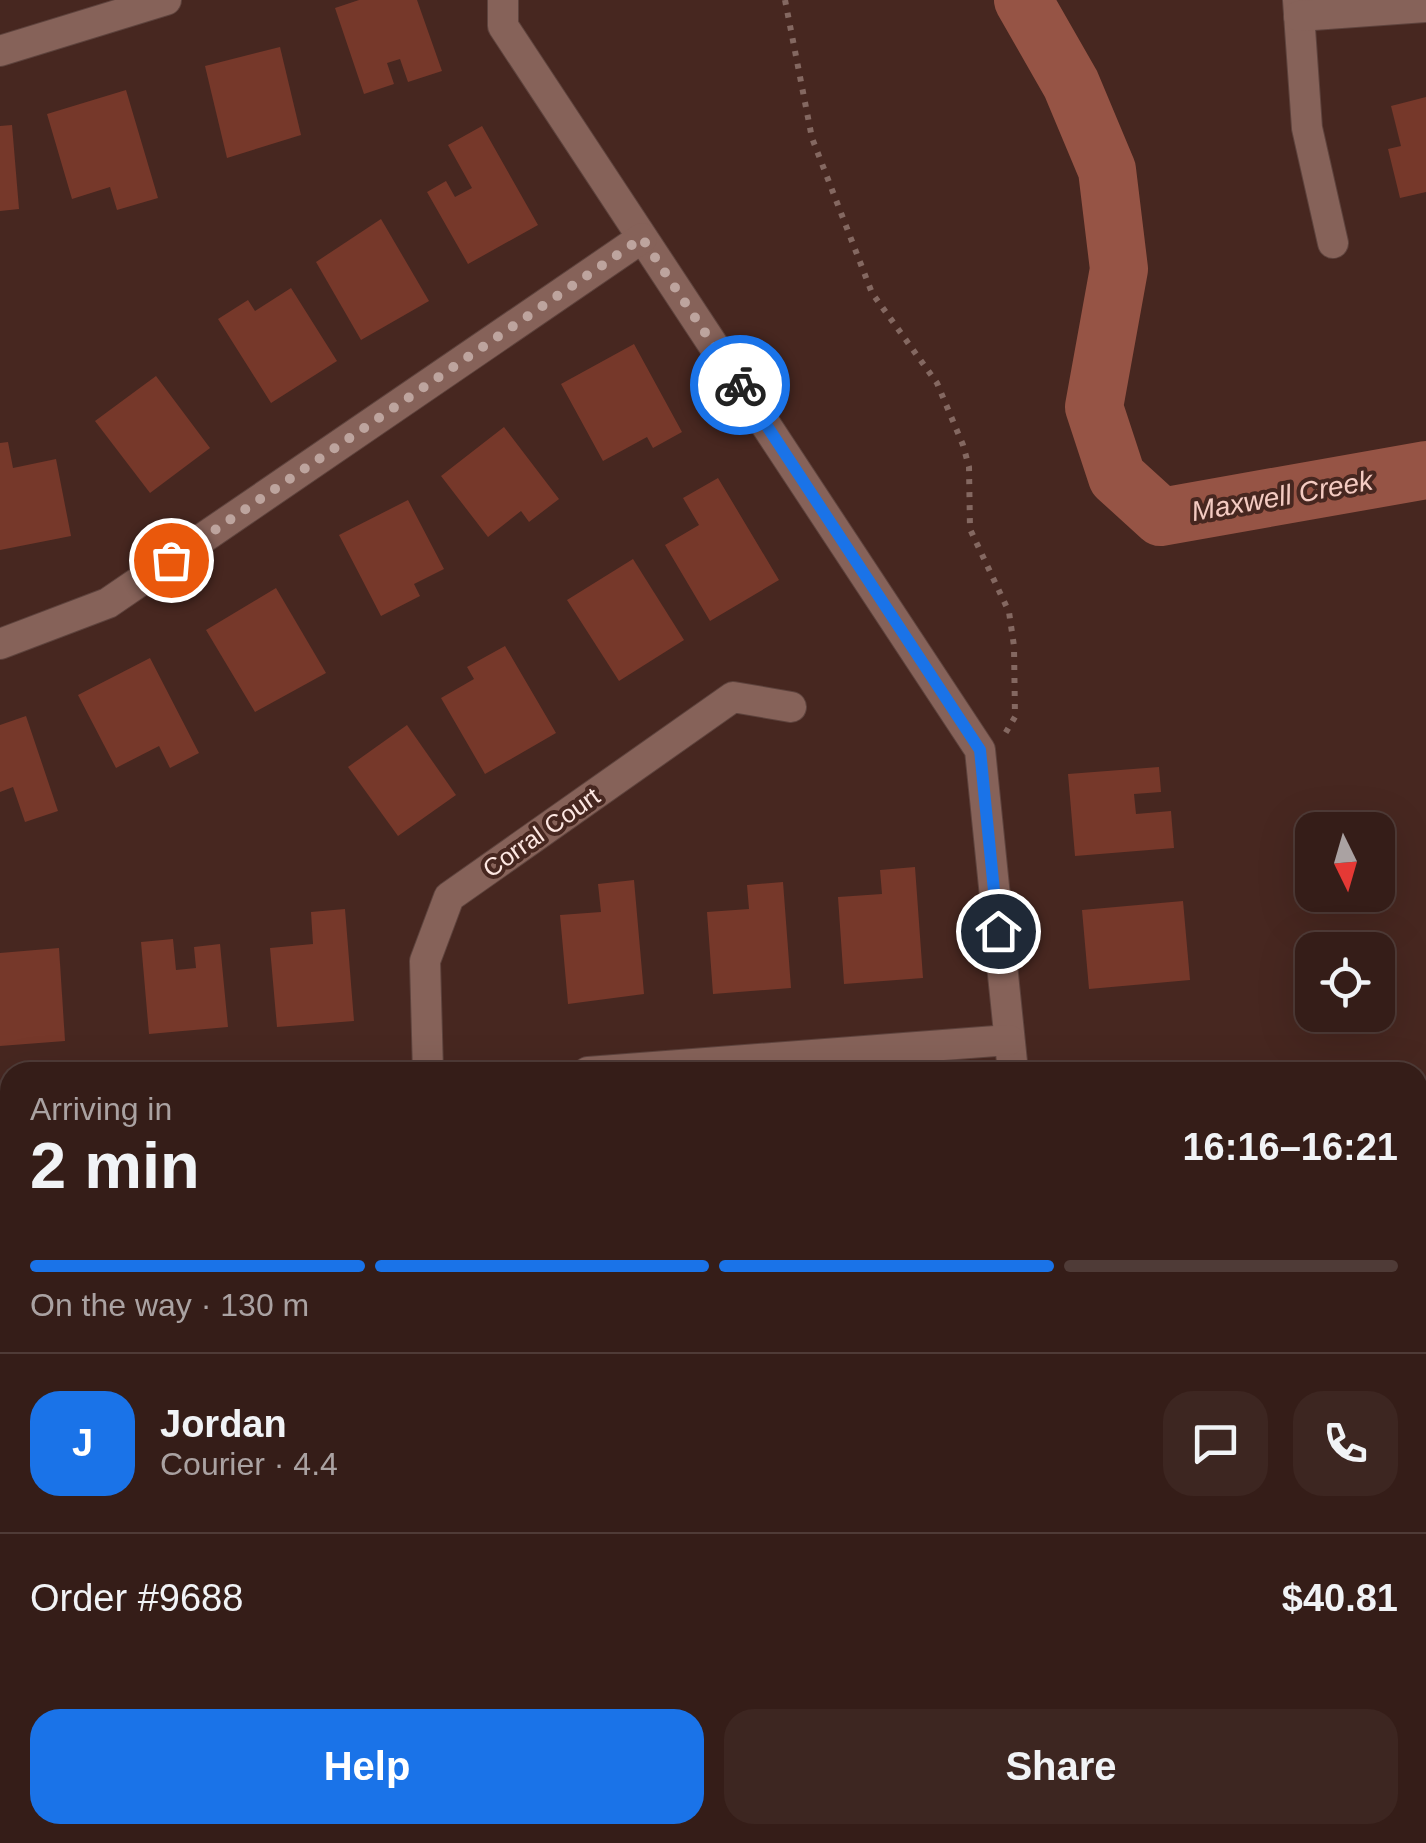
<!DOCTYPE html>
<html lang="en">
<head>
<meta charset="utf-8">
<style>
  :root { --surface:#351d18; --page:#3d2621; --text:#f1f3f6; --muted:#aaa2a2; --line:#4f3b37; --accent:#1a73e8 }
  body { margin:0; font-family:Helvetica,sans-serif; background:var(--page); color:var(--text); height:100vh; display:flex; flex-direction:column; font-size:38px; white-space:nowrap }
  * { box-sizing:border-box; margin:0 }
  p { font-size:32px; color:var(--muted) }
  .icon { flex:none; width:55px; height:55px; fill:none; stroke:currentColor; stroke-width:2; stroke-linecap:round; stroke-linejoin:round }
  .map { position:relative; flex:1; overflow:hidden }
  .drawer { position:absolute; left:0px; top:1062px; width:1428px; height:782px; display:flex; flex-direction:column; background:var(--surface); border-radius:30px 30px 0 0; box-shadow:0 10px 40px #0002,0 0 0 2px var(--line) }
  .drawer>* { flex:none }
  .needle { width:65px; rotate:175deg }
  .buttons { position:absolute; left:1295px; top:812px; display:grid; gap:20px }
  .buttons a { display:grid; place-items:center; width:100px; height:100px; border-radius:20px; background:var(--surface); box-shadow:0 10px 40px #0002,0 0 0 2px var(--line); font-size:50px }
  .pin { position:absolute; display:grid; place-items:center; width:85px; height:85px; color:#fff; margin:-42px; border:5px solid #fff; border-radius:50%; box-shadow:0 2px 10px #0007 }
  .courier { position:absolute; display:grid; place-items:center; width:100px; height:100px; margin:-50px; border:8px solid #1a73e8; border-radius:50%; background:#fff; color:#222; box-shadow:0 2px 12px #0007 }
  .summary em { font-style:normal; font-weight:800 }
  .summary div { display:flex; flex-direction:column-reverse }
  .summary { display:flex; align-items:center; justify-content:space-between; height:170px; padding:0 30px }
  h1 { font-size:65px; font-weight:800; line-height:75px }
  .bar { display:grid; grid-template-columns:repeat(4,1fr); gap:15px 10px; align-content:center; height:120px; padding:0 30px }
  .bar i { height:12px; border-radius:8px; background:var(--line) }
  .bar .current { background:var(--accent) }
  .bar p { grid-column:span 4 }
  .line { display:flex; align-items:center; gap:25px; padding:0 30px; border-top:2px solid var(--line) }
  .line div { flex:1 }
  .round { display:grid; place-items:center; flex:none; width:105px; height:105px; border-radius:30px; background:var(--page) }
  .primary-button { display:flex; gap:20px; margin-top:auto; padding:20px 30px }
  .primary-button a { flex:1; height:115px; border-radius:30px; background:var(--accent); color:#fff; font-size:40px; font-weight:800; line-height:115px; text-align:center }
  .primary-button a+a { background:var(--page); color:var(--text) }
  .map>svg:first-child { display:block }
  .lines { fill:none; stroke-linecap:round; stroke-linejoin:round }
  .river { stroke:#965445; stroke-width:58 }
  .building { fill:#76382a }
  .minor-casing { stroke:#5e433d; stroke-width:32 }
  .path { stroke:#846861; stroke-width:6; stroke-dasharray:5 8; stroke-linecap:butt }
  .minor { stroke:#866259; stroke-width:30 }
  .done { stroke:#bda49e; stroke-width:10; stroke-dasharray:0 18 }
  .route { stroke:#1a73e8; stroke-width:12 }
  .labels { text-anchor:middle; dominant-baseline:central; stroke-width:8; stroke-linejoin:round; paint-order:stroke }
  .street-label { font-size:25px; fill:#fde7e2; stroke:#472720 }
  .water-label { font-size:28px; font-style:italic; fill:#f4cbc2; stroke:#472720 }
</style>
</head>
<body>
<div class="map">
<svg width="1426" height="1843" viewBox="0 0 1426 1843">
  <rect width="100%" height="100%" fill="#472720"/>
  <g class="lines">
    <polyline class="river" points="1023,0 1071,84 1107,170 1119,269 1094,407 1117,477 1161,517 1426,470"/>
  </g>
  <g class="building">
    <polygon points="359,0 417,0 442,71 408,82 400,59 387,63 394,84 364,94 335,8"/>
    <polygon points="280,47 301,135 227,158 205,66"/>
    <polygon points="126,90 158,198 117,210 110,187 72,199 47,114"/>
    <polygon points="1426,97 1426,192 1400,198 1388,149 1401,146 1391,106"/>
    <polygon points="12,125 19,209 0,211 0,126"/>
    <polygon points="482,126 538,225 468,264 427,192 446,181 455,197 472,188 448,145"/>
    <polygon points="381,219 429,301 361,340 316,262"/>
    <polygon points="291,288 337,361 271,403 218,319 248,300 255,311"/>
    <polygon points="634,344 682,432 653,448 647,437 603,461 561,384"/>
    <polygon points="156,376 210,448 150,493 95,421"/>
    <polygon points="504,427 559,499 529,522 521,511 488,537 441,476"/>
    <polygon points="8,442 13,468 56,459 71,536 0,550 0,443"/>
    <polygon points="718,478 779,580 710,621 665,545 699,525 683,498"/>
    <polygon points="408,500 444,569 414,584 420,596 381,616 339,535"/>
    <polygon points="633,559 684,640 619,681 567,600"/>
    <polygon points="276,588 326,673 255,712 206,630"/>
    <polygon points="505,646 556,733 485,774 441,698 474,679 467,667"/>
    <polygon points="150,658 199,753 170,768 159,746 116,768 78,695"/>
    <polygon points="26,716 58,811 25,822 13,787 0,792 0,725"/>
    <polygon points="407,725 456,795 398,836 348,767"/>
    <polygon points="1159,767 1161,792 1134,794 1136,814 1171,811 1174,848 1075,856 1068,774"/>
    <polygon points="915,867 923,978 844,984 838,897 882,894 880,870"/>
    <polygon points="634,880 644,994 568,1004 560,915 601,912 598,884"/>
    <polygon points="783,882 791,988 713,994 707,912 749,909 747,885"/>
    <polygon points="1183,901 1190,980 1089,989 1082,910"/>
    <polygon points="345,909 354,1021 277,1027 270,948 313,944 311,912"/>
    <polygon points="173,939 176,970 196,968 194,947 220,944 228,1027 149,1034 141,942"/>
    <polygon points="59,948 65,1041 0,1046 0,953"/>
    <polygon points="1188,1061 1189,1072 1100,1072 1100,1069"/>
    <polygon points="10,1195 10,1277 0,1278 0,1196"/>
    <polygon points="10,1386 10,1471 0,1472 0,1387"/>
    <polygon points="1418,1561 1426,1561 1426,1711 1418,1712"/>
    <polygon points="0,1624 10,1624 10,1727 0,1728"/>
    <polygon points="9,1835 86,1835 87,1843 10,1843"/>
    <polygon points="120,1835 198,1835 199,1843 121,1843"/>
    <polygon points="281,1835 361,1835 362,1843 282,1843"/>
    <polygon points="388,1835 463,1835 463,1843 389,1843"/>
    <rect x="548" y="1835" width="89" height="8"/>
    <polygon points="665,1835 738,1835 738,1842 666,1843"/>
  </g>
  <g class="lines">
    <defs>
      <g id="minor">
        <polyline points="503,0 503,26 980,750 1013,1072"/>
        <polyline points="1298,0 1307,128 1333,243"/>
        <polyline points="1299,16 1426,7"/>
        <polyline points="0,51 166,0"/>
        <polyline points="0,644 108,603 642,238"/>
        <polyline points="428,1072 425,961 449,897 733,697 791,707"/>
        <polyline points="588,1072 1009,1040"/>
        <polyline points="0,1119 10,1118"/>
        <polyline points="1418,1488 1426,1488"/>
        <polyline points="0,1550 10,1550"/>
        <polyline points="1089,1835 1089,1843"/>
      </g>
    </defs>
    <use href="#minor" class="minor-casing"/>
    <polyline class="path" points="785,0 812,138 872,293 937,383 963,445 969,467 970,529 1009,612 1014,646 1015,717 1003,737"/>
    <use href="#minor" class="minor"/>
  </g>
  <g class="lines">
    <polyline class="done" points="171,560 642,238 740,385"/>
    <polyline class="route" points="740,385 980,750 998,931"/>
  </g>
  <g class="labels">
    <g class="street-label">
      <text transform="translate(541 832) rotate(-35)">Corral Court</text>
    </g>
    <g class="water-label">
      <text transform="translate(1282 496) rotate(-10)">Maxwell Creek</text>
    </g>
  </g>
</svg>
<div class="buttons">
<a><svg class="needle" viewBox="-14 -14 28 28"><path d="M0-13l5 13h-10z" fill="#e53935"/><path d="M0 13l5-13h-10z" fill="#aaa2a2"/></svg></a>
<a><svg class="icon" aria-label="locate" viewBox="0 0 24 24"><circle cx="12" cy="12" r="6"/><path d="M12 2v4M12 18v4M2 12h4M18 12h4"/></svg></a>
</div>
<div class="pin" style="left:171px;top:560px;background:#ea580c"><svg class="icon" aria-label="bag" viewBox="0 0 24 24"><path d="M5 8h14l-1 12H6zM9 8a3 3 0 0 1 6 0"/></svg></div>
<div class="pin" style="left:998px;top:931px;background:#1f2937"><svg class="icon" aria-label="home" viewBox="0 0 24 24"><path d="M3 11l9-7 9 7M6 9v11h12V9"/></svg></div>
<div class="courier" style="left:740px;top:385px"><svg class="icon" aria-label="bike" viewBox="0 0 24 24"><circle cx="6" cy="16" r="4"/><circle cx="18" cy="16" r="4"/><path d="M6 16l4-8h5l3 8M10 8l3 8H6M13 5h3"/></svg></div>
<section class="drawer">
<div class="summary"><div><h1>2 min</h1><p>Arriving in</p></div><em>16:16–16:21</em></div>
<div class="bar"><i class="current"></i><i class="current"></i><i class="current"></i><i></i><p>On the way · 130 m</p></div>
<div class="line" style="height:180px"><b class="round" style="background:var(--accent);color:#fff">J</b><div><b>Jordan</b><p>Courier · 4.4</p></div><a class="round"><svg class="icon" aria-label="chat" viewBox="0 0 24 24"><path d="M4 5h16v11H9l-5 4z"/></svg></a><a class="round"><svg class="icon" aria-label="phone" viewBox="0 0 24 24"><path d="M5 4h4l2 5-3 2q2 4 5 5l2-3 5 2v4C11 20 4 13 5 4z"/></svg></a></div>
<div class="line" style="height:130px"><div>Order #9688</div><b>$40.81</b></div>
<div class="primary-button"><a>Help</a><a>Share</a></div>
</section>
</div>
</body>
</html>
